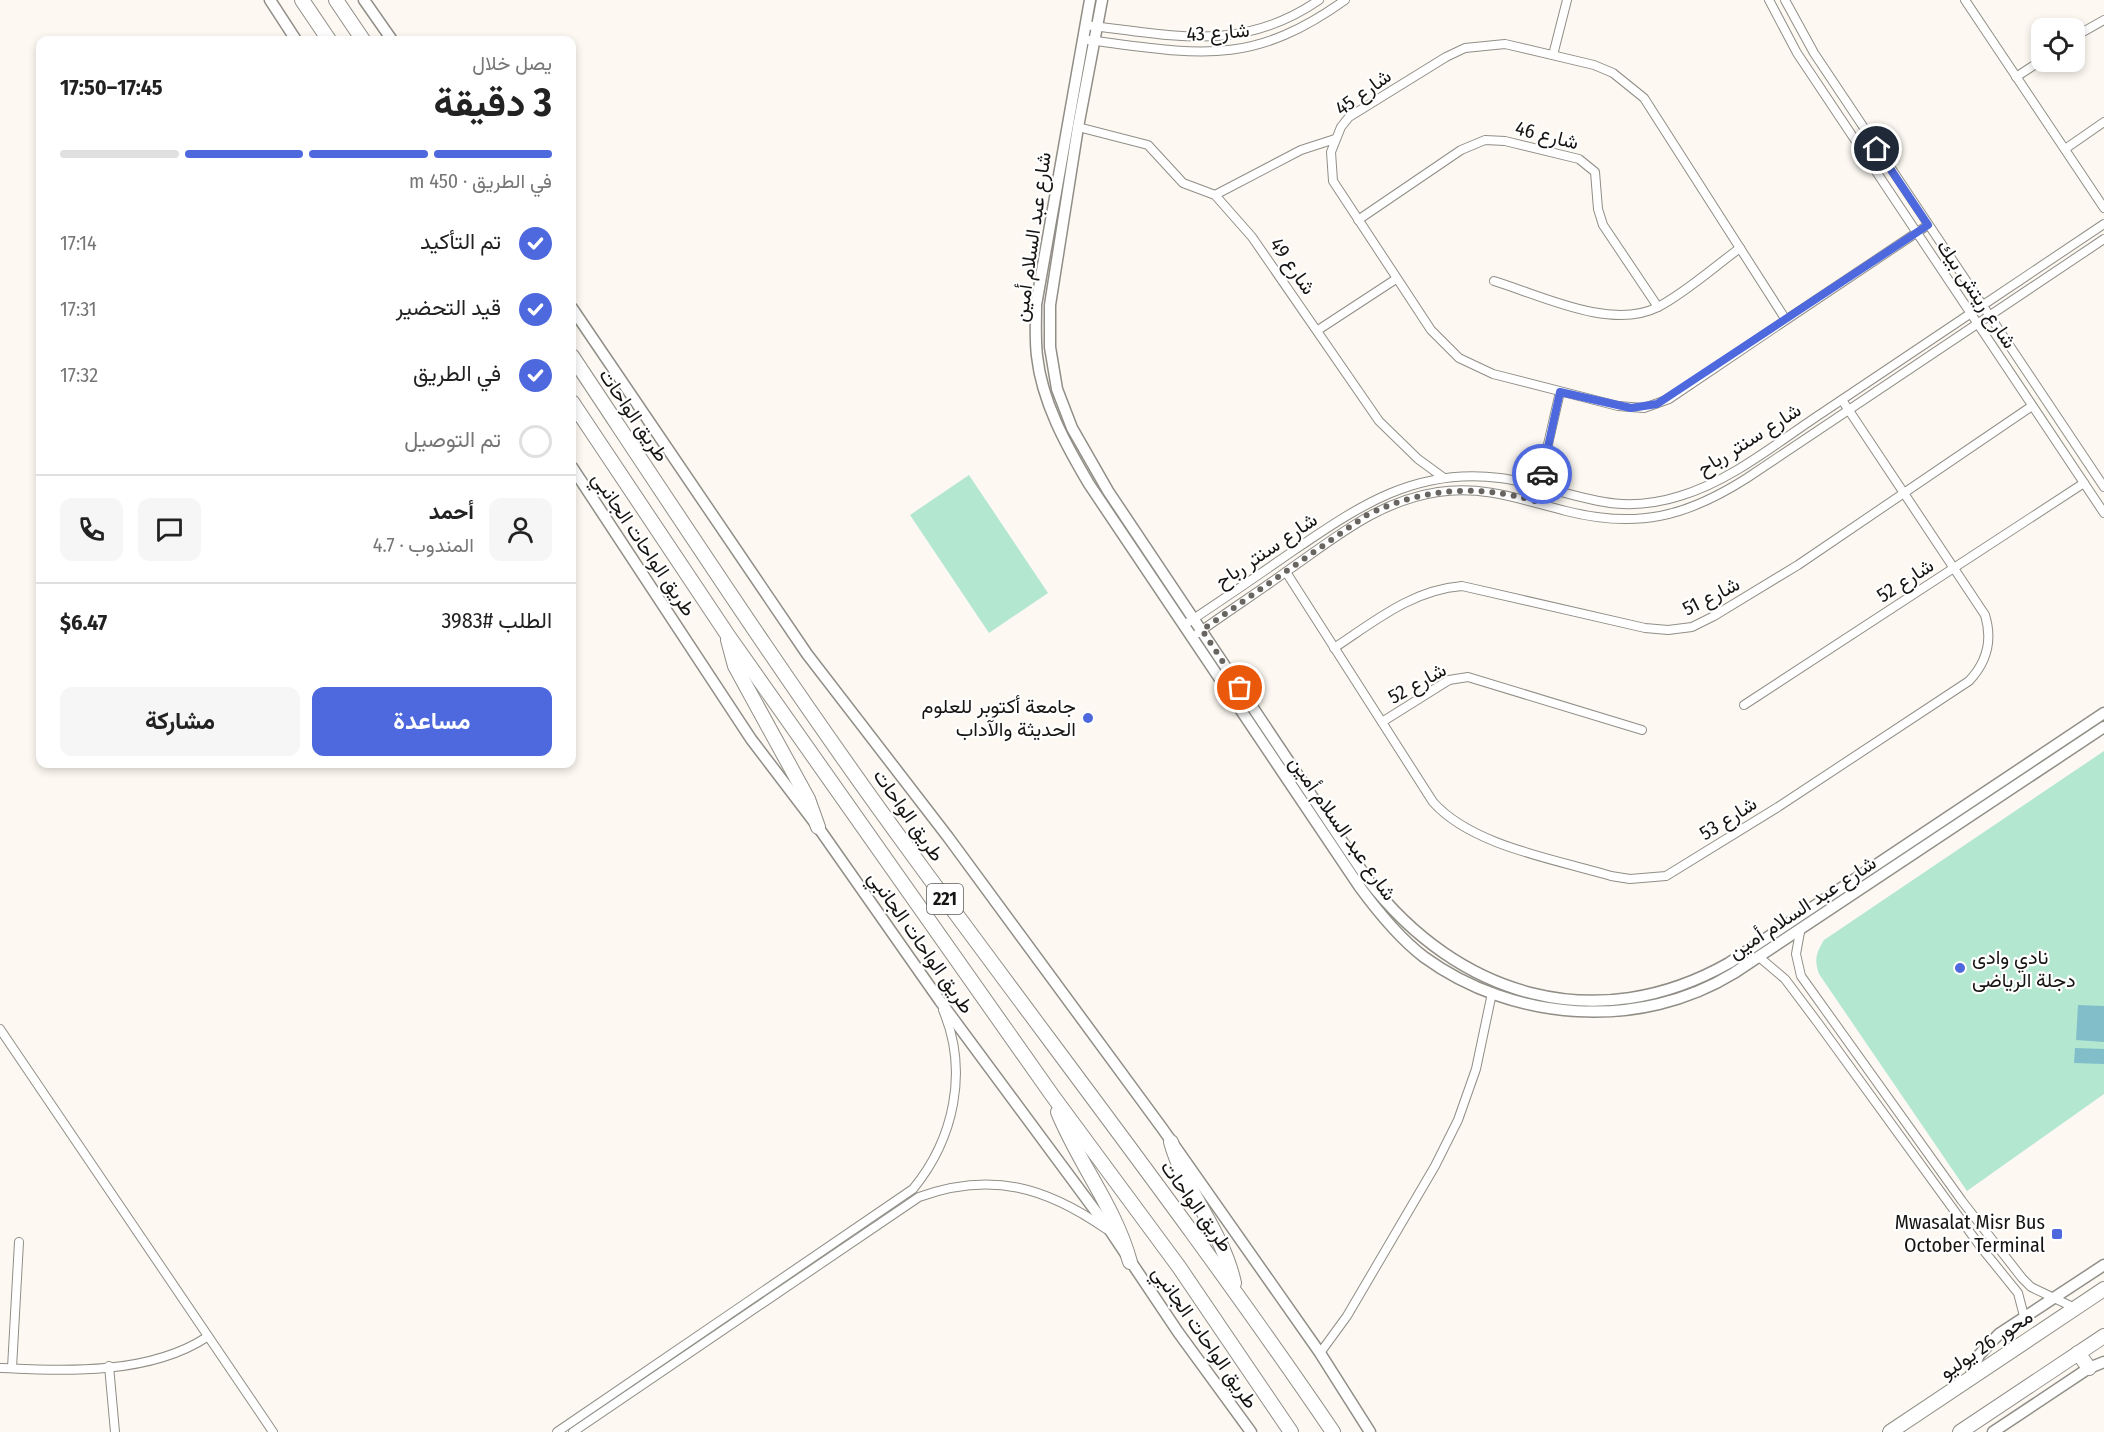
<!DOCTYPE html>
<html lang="ar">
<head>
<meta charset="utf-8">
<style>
  :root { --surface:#fff; --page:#f6f6f6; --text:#222; --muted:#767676; --line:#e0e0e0; --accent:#4e69de }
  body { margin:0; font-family:"Fira Sans Condensed",Vazirmatn,sans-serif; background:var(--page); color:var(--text); direction:rtl; height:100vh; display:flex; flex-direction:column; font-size:22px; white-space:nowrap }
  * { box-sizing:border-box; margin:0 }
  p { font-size:20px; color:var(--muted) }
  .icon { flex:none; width:33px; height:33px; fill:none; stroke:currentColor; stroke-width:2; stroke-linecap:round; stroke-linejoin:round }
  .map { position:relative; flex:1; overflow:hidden; direction:ltr }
  .sheet { position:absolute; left:36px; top:36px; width:540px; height:732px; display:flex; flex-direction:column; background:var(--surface); border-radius:12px; box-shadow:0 3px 9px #0003; direction:rtl }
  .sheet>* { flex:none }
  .fabs { position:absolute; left:2031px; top:18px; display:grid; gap:12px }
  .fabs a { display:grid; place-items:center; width:54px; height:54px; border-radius:12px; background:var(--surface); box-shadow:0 3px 9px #0003; font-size:30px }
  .pin { position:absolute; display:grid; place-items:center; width:51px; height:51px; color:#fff; margin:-26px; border:3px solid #fff; border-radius:50%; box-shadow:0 2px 6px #0007 }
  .courier { position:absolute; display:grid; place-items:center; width:60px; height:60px; margin:-30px; border:4px solid #4e69de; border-radius:50%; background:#fff; color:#222; box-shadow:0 2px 8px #0007 }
  .overview em { font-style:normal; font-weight:700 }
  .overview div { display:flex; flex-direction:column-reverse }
  .overview { display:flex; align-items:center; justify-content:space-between; height:102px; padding:0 24px }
  h1 { font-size:39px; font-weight:700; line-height:45px }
  .bar { display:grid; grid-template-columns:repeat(4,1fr); gap:9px 6px; align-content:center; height:72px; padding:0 24px }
  .bar i { height:8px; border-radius:4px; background:var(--line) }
  .bar .selected { background:var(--accent) }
  .bar p { grid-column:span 4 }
  .line { display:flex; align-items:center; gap:15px; padding:0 24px; border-top:2px solid var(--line) }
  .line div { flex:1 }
  .round { display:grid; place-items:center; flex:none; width:63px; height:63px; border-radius:12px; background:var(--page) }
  ol { padding:0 24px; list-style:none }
  li { display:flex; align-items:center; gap:18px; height:66px }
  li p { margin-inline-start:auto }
  li .icon { padding:6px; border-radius:50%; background:var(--accent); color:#fff; stroke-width:4 }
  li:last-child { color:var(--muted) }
  li i { width:33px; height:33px; border:3px solid var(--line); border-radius:50% }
  .primary-button { display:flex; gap:12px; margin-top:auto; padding:12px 24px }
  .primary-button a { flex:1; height:69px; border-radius:12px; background:var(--accent); color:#fff; font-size:24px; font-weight:700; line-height:69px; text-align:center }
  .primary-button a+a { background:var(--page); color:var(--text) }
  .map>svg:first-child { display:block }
  .green { fill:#b3e7cf }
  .water { fill:#81beca }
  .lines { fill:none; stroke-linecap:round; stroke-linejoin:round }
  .minor-casing { stroke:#918e87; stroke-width:10 }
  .tertiary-casing { stroke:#918e87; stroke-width:13 }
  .trunk-casing { stroke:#918e87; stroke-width:16 }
  .minor { stroke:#fff; stroke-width:8 }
  .tertiary { stroke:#fff; stroke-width:10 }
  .trunk { stroke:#fff; stroke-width:14 }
  .done { stroke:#686561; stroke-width:6; stroke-dasharray:0 10.8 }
  .route { stroke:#4e69de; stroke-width:8 }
  .poi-dot { fill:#4e69de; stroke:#fff; stroke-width:2 }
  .labels { text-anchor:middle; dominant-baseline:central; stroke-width:4.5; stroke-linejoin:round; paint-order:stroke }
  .shield { fill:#fff; stroke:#5d5b5a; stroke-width:1.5 }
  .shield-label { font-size:18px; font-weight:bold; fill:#171513 }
  .street-label { font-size:20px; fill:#171513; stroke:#fff }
  .poi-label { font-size:20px; fill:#171513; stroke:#fff; text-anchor:end }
</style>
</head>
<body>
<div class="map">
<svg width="2104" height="1432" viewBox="0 0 2104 1432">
  <rect width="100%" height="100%" fill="#fdf9f2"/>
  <g class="green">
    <polygon points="969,475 1048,593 989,633 910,515"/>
    <path d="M 2104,751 L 2104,1094 L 1967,1191 L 1819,974 C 1814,960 1816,953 1824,940 Z"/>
  </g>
  <g class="water">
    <polygon points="2078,1005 2104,1006 2104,1042 2076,1040"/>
    <polygon points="2075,1048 2104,1049 2104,1064 2074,1063"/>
  </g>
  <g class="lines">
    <defs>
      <g id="minor">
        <polyline points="1769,0 1797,53 2104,513"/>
        <polyline points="1785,0 1814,53 2104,487"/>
        <polyline points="1965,0 2104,208"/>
        <path d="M 1085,25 C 1172,35 1241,54 1319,0"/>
        <polyline points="2074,37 2104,20"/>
        <path d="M 1088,40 C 1197,54 1250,68 1345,0"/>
        <polyline points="1553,55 1567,0"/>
        <polyline points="2016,77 2042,60"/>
        <polyline points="1078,127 1148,145 1183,183 1215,195 1252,237 1379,421 1418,459 1444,478"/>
        <polyline points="2065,149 2104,122"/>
        <polyline points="1215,195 1301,150 1335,139"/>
        <polyline points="1358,220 1461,150 1485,140 1505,141 1579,159 1595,172 1598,209 1603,225 1658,307"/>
        <path d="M 1494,281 C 1540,295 1611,331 1658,307 C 1685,293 1714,267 1740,248"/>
        <polyline points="1786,320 1669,399 1644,408 1618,406 1493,374 1459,358 1431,330 1333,181 1331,152 1341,127 1349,117 1446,57 1465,48 1505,44 1594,65 1613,73 1644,98 1786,320 1928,225"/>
        <polyline points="1318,330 1396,279"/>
        <polyline points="1535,501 1560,392"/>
        <path d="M 1286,572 L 1433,802 C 1472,846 1555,859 1611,876 L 1630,879 L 1666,876 L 1778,807 L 1969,681 C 1987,662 1993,641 1985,615 L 1842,400"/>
        <path d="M 1184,625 C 1221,601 1257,576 1293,551 C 1359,506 1416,467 1500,478 C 1568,487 1607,519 1680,496 C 1733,480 1779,441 1825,411 C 1918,349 2011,286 2104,224"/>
        <path d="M 1198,633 C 1227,612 1258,592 1287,571 C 1335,538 1378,501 1438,492 C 1484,485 1522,500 1566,511 C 1637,529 1686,517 1747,478 L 2104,239"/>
        <path d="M 1334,648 C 1375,621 1412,590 1462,586 L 1645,628 L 1668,630 L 1692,627 L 1714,616 L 1798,565 L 2032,406"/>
        <polyline points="1744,705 2084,483"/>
        <polyline points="1382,722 1449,680 1468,677 1642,730"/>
        <polyline points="1800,932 1796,954 1801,976 1962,1201 2022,1278 2031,1287 2075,1308"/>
        <polyline points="1759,957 1785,979 1818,1023 1980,1246 2018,1293 2024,1316"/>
        <polyline points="0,1029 273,1432"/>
        <polyline points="1320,1353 1347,1316 1435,1166 1458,1120 1476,1069 1492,993"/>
        <polyline points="109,1366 115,1432"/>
        <path d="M 0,1368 C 67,1371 149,1375 207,1337"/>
        <polyline points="12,1368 19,1242"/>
        <path d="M 557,1432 L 913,1189 C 954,1139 969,1071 943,1010"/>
        <path d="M 573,1432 L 919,1197 C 991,1171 1046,1187 1106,1229"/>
      </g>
      <g id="tertiary">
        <polyline points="270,0 296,40"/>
        <polyline points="364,0 392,40"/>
        <path d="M 1090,0 L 1036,305 C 1036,322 1035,340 1037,356 C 1042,402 1066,445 1089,484 L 1359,886 C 1378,912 1399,938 1424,957 C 1513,1022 1640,1031 1734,973 L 2104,727"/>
        <path d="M 1102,0 L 1078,127 L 1050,305 L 1050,347 L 1057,389 L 1072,428 L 1108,491 L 1368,880 C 1458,997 1597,1038 1729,963 L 2104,713"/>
        <polyline points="572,308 807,654 948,837 1162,1128 1320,1353 1370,1432"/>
        <polyline points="572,467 751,739 818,827 940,1001 1111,1232 1178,1332 1251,1432"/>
        <polyline points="1969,1380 1979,1355 1999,1334 2104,1265"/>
        <polyline points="1993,1432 2089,1368 2104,1362"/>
      </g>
      <g id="trunk">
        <polyline points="302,0 329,40"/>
        <polyline points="336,0 363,40"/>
        <path d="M 572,356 C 683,523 793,692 912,854 C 1053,1047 1199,1235 1333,1432"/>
        <polyline points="572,402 727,634 1052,1095 1179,1267 1291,1432"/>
        <polyline points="728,640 735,666 808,799 818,827"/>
        <path d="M 1058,1112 C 1079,1164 1115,1207 1130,1262"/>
        <path d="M 1171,1142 C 1185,1192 1223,1232 1234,1283"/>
        <polyline points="2078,1353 2089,1368"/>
        <polyline points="1890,1432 2104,1289"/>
        <polyline points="1960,1432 2104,1336"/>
      </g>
    </defs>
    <use href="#minor" class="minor-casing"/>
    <use href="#tertiary" class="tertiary-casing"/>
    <use href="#trunk" class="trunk-casing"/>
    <use href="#minor" class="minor"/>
    <use href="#tertiary" class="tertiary"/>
    <use href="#trunk" class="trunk"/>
  </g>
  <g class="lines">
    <path class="done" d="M 1240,688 L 1202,630 L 1367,515 C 1423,488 1476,484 1535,501 L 1542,474"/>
    <polyline class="route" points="1542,474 1560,392 1631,408 1657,404 1928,225 1877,149"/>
  </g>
  <g class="poi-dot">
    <circle cx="1088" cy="718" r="6"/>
    <circle cx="1960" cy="968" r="6"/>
    <rect x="2051" y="1228" width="12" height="12" rx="3"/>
  </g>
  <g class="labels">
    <rect class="shield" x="927" y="884" width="36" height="30" rx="4.5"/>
    <g class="shield-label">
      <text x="945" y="899">221</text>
    </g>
    <g class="street-label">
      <text transform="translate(1218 32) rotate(-4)">شارع 43</text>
      <text transform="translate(1363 92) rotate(-36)">شارع 45</text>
      <text transform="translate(1547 135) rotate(14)">شارع 46</text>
      <text transform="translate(1032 237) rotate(-82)">شارع عبد السلام أمين</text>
      <text transform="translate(1293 266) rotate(55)">شارع 49</text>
      <text transform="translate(1977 294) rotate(56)">شارع ريتش بيك</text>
      <text transform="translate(634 415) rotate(56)">طريق الواحات</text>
      <text transform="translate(1749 439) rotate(-32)">شارع سنتر رباح</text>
      <text transform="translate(644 544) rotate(56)">طريق الواحات الجانبي</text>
      <text transform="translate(1266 550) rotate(-34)">شارع سنتر رباح</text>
      <text transform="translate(1905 580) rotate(-33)">شارع 52</text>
      <text transform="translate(1711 596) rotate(-27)">شارع 51</text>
      <text transform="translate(1417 683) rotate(-29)">شارع 52</text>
      <text transform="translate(909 815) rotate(55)">طريق الواحات</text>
      <text transform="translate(1728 818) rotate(-32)">شارع 53</text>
      <text transform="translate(1343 828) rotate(55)">شارع عبد السلام أمين</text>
      <text transform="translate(1802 907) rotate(-33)">شارع عبد السلام أمين</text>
      <text transform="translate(921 942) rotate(55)">طريق الواحات الجانبي</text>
      <text transform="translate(1197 1206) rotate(54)">طريق الواحات</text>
      <text transform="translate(1205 1337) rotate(55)">طريق الواحات الجانبي</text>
      <text transform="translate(1986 1344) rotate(-34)">محور 26 يوليو</text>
    </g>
    <g class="poi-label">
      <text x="1076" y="706">جامعة أكتوبر للعلوم<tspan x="1076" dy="23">الحديثة والآداب</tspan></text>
      <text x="1972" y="957" text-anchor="start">نادي وادى<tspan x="1972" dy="23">دجلة الرياضى</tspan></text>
      <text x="2045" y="1222">Mwasalat Misr Bus<tspan x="2045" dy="23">October Terminal</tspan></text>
    </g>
  </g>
</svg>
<div class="fabs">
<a><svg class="icon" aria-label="locate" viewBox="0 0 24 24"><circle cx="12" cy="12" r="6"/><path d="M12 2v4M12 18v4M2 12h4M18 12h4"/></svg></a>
</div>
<div class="pin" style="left:1240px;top:688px;background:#ea580c"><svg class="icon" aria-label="bag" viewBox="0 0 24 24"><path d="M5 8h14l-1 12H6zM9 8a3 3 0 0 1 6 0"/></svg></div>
<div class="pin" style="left:1877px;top:149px;background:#1f2937"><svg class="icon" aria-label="home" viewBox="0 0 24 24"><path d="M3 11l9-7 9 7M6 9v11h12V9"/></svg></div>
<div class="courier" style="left:1542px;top:474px"><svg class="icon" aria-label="car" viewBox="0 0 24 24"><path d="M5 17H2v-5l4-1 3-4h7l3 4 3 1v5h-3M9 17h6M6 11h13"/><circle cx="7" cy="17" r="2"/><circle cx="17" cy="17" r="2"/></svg></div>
<section class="sheet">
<div class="overview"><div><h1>3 دقيقة</h1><p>يصل خلال</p></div><em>17:45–17:50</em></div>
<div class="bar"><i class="selected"></i><i class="selected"></i><i class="selected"></i><i></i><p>في الطريق · 450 m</p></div>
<ol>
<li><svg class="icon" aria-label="check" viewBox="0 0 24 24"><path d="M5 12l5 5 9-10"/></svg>تم التأكيد<p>17:14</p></li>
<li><svg class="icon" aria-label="check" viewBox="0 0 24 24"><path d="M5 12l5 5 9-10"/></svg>قيد التحضير<p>17:31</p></li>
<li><svg class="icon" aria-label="check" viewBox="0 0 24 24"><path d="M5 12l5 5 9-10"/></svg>في الطريق<p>17:32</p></li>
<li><i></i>تم التوصيل</li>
</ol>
<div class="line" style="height:108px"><a class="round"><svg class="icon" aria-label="person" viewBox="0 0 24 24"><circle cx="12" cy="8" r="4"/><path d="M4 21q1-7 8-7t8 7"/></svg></a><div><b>أحمد</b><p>المندوب · 4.7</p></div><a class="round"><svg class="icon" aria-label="chat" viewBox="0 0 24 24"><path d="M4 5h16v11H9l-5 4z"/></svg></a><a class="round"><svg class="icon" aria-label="phone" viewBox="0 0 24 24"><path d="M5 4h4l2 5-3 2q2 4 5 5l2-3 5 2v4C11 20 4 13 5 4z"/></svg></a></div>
<div class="line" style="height:78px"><div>الطلب #3983</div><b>$6.47</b></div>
<div class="primary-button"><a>مساعدة</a><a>مشاركة</a></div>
</section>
</div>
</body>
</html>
